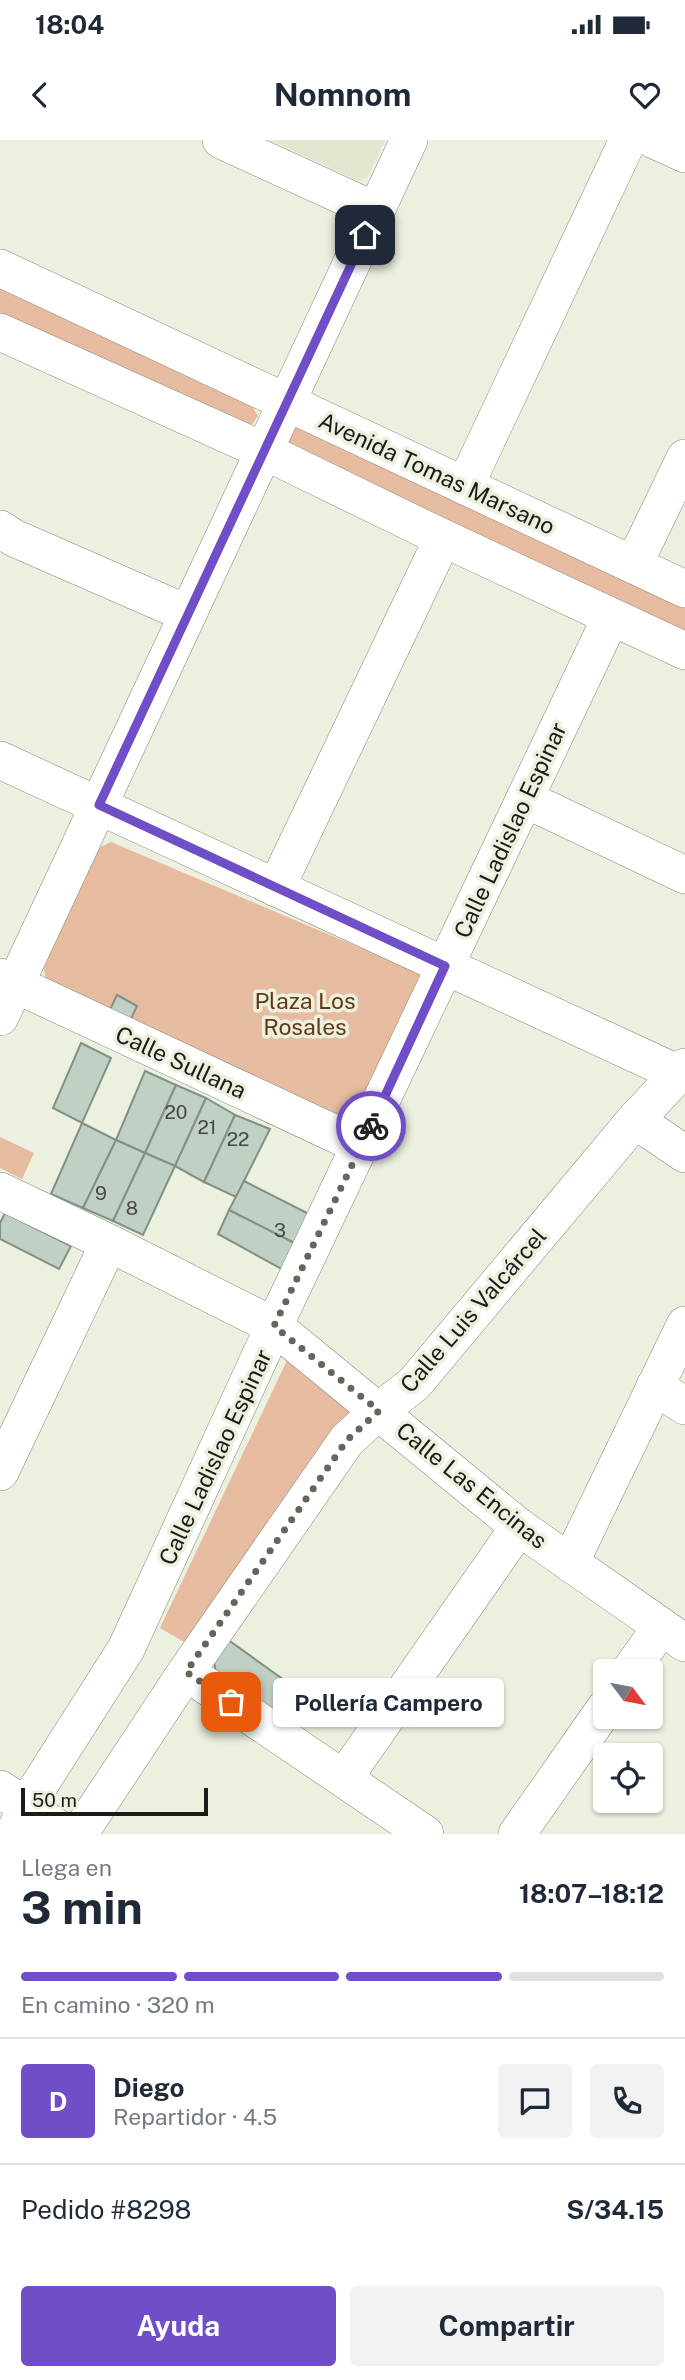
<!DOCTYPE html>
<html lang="es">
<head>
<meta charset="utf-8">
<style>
  :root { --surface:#fff; --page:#f2f2f3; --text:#1f2937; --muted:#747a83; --line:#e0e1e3; --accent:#704ec7 }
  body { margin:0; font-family:"Public Sans",sans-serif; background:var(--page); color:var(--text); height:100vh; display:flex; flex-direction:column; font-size:26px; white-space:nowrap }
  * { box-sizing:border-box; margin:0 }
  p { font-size:23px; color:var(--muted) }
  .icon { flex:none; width:38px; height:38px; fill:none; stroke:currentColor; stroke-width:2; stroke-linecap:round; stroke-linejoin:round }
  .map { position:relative; height:1694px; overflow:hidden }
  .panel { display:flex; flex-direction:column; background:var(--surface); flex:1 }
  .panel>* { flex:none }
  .needle { width:46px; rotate:122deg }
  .fabs { position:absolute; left:593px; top:1519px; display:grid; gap:14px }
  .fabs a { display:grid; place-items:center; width:70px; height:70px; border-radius:7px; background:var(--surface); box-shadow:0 2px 5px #0004; font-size:35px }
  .scale { position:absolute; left:21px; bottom:18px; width:187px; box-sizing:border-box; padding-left:7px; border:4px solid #1a1c16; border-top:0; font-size:19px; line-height:24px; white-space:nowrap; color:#1a1c16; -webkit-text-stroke:5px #ebf0df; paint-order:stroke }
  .pin { position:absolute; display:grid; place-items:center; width:60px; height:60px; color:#fff; margin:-30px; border-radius:14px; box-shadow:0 4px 10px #0006 }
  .courier { position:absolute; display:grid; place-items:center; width:70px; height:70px; margin:-35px; border:5px solid #704ec7; border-radius:50%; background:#fff; color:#222; box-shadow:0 2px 9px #0007 }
  .bubble { position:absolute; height:49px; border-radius:7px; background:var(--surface); box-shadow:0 2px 5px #0004; font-size:23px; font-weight:700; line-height:49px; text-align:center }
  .overview em { font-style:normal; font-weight:700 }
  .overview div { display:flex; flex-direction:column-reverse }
  .overview { display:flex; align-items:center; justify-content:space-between; height:119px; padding:0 21px }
  h1 { font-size:46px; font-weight:700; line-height:52px }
  .bar { display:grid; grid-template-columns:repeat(4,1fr); gap:10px 7px; align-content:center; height:84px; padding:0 21px }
  .bar i { height:9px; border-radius:5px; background:var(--line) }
  .bar .current { background:var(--accent) }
  .bar p { grid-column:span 4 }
  .line { display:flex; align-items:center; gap:18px; padding:0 21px; border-top:2px solid var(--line) }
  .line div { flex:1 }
  .round { display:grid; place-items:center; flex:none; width:74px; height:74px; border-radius:7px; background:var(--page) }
  .action { display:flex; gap:14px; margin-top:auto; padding:14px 21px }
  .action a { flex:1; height:80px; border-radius:7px; background:var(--accent); color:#fff; font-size:28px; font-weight:700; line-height:80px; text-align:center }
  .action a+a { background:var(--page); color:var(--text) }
  .status { display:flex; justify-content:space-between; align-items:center; height:49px; padding:0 35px; background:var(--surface); direction:ltr }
  .status svg { height:19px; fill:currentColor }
  header { display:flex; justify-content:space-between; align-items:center; height:91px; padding:0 21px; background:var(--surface); font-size:32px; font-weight:700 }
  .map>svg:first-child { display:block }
  .built { fill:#dfe7ce }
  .green { fill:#e7bb9f }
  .building { fill:#c0d0c5; stroke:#819186; stroke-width:2 }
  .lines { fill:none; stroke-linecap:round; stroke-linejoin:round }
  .minor-casing { stroke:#84897a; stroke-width:38 }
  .minor { stroke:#fff; stroke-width:37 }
  .done { stroke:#63665c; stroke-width:7; stroke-dasharray:0 12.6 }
  .route { stroke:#704ec7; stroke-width:9 }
  .labels { text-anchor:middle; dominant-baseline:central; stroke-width:7; stroke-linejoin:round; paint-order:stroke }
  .number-label { font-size:19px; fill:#444942 }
  .street-label { font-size:23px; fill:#1a1c16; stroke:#ebf0df }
  .park-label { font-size:23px; fill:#653614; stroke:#ebf0df }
</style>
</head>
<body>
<div class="status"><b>18:04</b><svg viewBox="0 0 49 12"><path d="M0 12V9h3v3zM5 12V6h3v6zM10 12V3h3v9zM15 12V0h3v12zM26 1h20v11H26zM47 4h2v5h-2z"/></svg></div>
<header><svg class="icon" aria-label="back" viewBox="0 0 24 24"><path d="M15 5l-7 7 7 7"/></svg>Nomnom<svg class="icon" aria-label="heart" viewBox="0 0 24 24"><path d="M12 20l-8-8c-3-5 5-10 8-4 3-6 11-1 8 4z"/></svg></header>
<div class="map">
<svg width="685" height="1694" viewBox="0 0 685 1694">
  <rect width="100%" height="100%" fill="#ebf0df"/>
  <polygon class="built" points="270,0 385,0 368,36 359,41"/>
  <g class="green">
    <polygon points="0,145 251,264 258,276 251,286 241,287 0,173"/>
    <polygon points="298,285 685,466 685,494 288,307 284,297 291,286"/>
    <polygon points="111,702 429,837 355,988 46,841 43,822 94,710"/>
    <polygon points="0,997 34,1013 22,1039 0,1028"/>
    <polygon points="290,1214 357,1266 186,1503 160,1488"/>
  </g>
  <g class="building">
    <polygon points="117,855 137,866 129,883 108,874"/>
    <polygon points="81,903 111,918 82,983 53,968"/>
    <polygon points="145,931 176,945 145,1013 116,1000"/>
    <polygon points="176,945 206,958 175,1026 145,1013"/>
    <polygon points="206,958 235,975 204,1042 175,1026"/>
    <polygon points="235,975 270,989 236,1057 204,1042"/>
    <polygon points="82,983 116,1000 83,1068 51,1054"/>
    <polygon points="116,1000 145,1013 113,1081 83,1068"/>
    <polygon points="145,1013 175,1026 143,1095 113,1081"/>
    <polygon points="244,1041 313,1076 300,1106 229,1070"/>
    <polygon points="229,1070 300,1106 287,1132 218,1094"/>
    <polygon points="5,1073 71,1106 59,1129 0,1099 0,1083"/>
    <polygon points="227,1499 291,1545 273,1571 216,1532 213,1518"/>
  </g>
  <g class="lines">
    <defs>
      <g id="minor">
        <polyline points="221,0 376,71"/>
        <polyline points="654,0 685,14"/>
        <polyline points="0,128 685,449"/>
        <polyline points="0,192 264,311 443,398 685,511"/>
        <polyline points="465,346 628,0"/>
        <polyline points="0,389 14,398 188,474"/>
        <polyline points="634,424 685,318"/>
        <polyline points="0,620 679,934"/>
        <polyline points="525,659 685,735"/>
        <polyline points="276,748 443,398"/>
        <polyline points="0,837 361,1006"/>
        <polyline points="0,877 409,0"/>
        <polyline points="635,980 685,1014"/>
        <polyline points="0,1051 109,1103 274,1186 519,1387 685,1503"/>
        <polyline points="655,1246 685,1266"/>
        <polyline points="0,1332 109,1103"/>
        <polyline points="570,1423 685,1185"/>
        <polyline points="630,1531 661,1487"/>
        <polyline points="186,1532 425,1694"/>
        <polyline points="344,1638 519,1387"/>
        <polyline points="0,1649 66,1694"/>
        <polyline points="14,1694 26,1666 126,1509 274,1186 611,477"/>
        <polyline points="79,1694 186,1532 347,1300 379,1271 414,1244 635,980 685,927"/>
        <polyline points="517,1694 606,1567"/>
      </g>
    </defs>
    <use href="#minor" class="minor-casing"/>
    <use href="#minor" class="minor"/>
  </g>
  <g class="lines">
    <polyline class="done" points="231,1562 186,1532 347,1300 379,1271 274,1186 371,986"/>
    <polyline class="route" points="365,95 99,665 445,826 371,986"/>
  </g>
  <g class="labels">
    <g class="number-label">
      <text x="176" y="972">20</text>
      <text x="207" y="987">21</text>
      <text x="238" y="999">22</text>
      <text x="101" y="1053">9</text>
      <text x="132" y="1068">8</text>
      <text x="280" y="1090">3</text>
    </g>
    <g class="street-label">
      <text transform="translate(437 333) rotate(25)">Avenida Tomas Marsano</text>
      <text transform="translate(510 690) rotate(-65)">Calle Ladislao Espinar</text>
      <text transform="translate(181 922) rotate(25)">Calle Sullana</text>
      <text transform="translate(473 1170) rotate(-49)">Calle Luis Valcárcel</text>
      <text transform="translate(215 1317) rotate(-65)">Calle Ladislao Espinar</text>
      <text transform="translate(472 1345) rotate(39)">Calle Las Encinas</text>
    </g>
    <g class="park-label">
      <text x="305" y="860">Plaza Los<tspan x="305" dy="26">Rosales</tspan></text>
    </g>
  </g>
</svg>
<div class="fabs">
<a><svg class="needle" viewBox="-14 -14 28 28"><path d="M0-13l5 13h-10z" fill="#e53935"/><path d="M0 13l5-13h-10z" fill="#747a83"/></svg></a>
<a><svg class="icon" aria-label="locate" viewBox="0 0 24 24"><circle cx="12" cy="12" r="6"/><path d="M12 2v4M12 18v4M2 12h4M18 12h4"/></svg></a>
</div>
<div class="scale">50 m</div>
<div class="pin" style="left:231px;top:1562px;background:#ea580c"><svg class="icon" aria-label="bag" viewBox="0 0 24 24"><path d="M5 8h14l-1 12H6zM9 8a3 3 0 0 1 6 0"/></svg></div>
<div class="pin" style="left:365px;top:95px;background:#1f2937"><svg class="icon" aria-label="home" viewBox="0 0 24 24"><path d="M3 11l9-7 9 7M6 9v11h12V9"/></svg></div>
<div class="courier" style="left:371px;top:986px"><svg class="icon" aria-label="bike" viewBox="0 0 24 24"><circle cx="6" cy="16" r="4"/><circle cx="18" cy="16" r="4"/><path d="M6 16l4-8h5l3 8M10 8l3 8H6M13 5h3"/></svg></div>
<div class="bubble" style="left:273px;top:1538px;width:231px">Pollería Campero</div>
</div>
<section class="panel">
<div class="overview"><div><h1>3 min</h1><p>Llega en</p></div><em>18:07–18:12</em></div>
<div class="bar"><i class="current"></i><i class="current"></i><i class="current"></i><i></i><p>En camino · 320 m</p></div>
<div class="line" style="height:126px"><b class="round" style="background:var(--accent);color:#fff">D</b><div><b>Diego</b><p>Repartidor · 4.5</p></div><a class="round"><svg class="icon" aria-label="chat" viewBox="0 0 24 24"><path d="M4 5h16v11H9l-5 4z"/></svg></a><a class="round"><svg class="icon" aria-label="phone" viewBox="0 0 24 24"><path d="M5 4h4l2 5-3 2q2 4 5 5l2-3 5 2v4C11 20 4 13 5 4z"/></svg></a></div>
<div class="line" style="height:91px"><div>Pedido #8298</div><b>S/34.15</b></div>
<div class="action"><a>Ayuda</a><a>Compartir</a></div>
</section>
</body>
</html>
